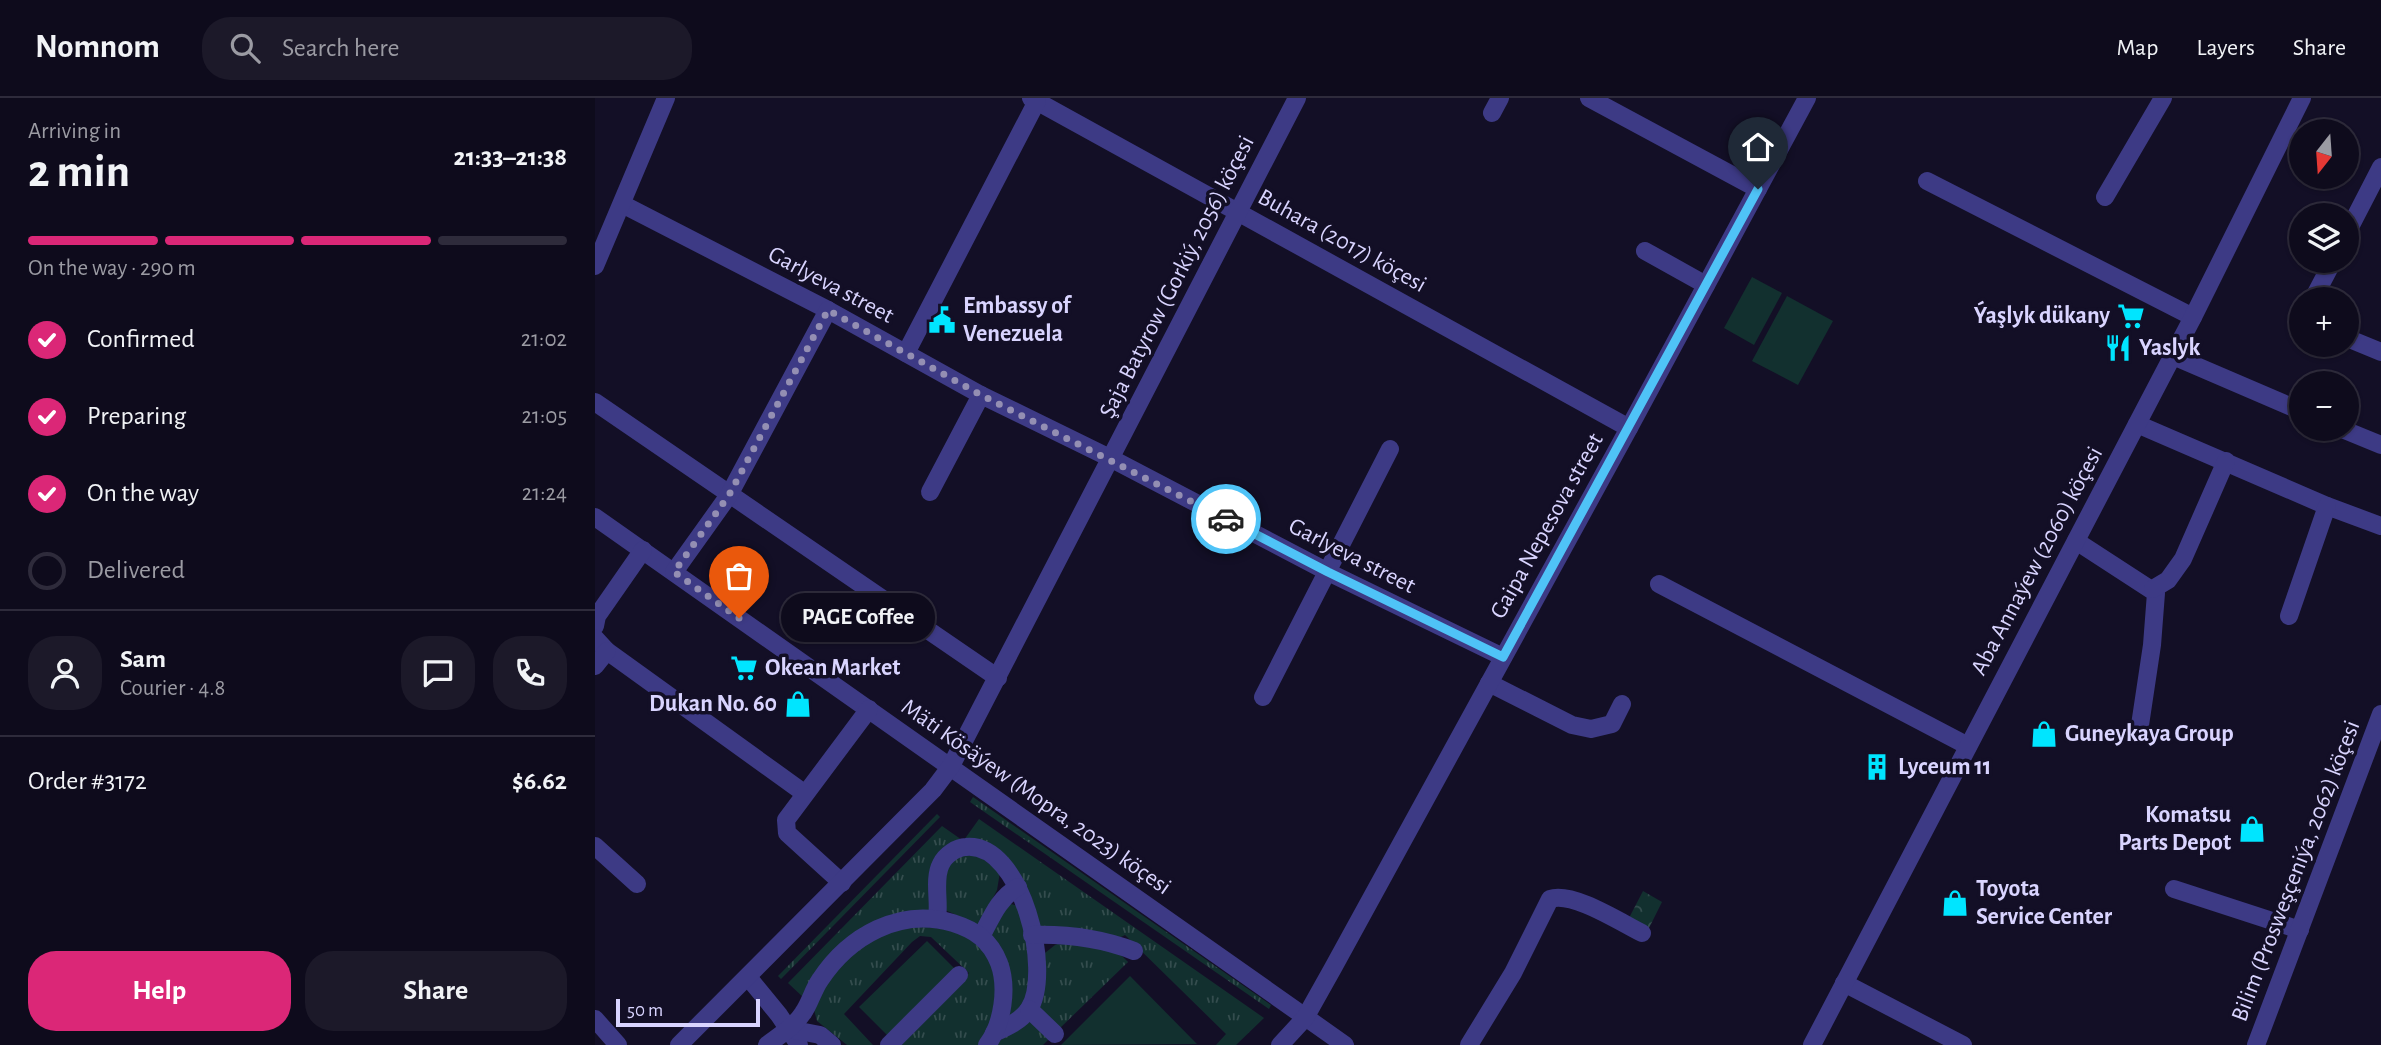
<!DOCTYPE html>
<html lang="en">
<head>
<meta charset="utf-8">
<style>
  :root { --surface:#0e0b1c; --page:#1c1929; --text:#f1f3f6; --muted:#9b9ba3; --line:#2e2b3b; --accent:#db2777 }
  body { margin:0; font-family:"Alegreya Sans",sans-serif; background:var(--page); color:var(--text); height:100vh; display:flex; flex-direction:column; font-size:26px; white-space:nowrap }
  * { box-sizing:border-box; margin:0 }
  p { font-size:23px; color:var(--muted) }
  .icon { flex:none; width:38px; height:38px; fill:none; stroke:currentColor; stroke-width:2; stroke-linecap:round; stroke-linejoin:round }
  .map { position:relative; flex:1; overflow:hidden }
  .sheet { display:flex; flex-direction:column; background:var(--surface); width:595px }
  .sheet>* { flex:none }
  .needle { width:46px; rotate:197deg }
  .buttons { position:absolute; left:1694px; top:21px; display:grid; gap:14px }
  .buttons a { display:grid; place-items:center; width:70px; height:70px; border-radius:50%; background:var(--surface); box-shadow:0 2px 5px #0004,0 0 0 2px var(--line); font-size:35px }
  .scale { position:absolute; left:21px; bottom:18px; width:144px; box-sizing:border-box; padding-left:7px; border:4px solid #d9d4ff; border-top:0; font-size:19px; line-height:24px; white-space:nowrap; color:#d9d4ff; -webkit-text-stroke:5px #130f26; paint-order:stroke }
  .pin { position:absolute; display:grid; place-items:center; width:60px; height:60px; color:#fff; margin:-72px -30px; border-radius:50% 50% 50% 0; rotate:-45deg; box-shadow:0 0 7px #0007 }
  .pin .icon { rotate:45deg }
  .courier { position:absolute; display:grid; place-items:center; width:70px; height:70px; margin:-35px; border:5px solid #4fc3f7; border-radius:50%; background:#fff; color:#222; box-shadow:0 2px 9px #0007 }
  .bubble { position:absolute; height:49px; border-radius:24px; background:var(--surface); box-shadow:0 2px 5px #0004,0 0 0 2px var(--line); font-size:23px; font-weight:700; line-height:49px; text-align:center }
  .summary em { font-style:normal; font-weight:700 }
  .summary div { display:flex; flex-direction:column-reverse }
  .summary { display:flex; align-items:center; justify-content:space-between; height:119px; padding:0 28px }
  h1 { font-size:46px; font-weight:700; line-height:52px }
  .bar { display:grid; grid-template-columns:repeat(4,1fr); gap:10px 7px; align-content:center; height:84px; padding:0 28px }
  .bar i { height:9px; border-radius:5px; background:var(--line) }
  .bar .current { background:var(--accent) }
  .bar p { grid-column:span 4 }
  .line { display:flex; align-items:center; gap:18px; padding:0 28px; border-top:2px solid var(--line) }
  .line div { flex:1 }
  .round { display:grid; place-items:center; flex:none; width:74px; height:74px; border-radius:28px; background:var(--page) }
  ol { padding:0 28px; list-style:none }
  li { display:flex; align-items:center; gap:21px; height:77px }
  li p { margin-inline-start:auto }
  li .icon { padding:7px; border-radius:50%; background:var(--accent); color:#fff; stroke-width:4 }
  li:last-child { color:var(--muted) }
  li i { width:38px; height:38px; border:4px solid var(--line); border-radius:50% }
  .cta { display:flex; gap:14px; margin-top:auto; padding:14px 28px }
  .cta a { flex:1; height:80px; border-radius:28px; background:var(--accent); color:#fff; font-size:28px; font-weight:700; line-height:80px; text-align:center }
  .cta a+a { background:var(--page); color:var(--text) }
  header { display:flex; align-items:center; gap:42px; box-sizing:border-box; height:98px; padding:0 35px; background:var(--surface); border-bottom:2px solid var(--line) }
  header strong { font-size:33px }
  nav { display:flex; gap:38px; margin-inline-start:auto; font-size:24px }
  .search { width:490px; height:63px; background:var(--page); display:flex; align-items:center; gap:18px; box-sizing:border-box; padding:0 24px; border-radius:28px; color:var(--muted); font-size:26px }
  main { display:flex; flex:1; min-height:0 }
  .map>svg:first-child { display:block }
  .grass { fill:url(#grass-tufts) }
  .forest { fill:url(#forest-crowns) }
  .park { fill:#12302f }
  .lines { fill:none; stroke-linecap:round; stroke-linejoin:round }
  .minor { stroke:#3d3a85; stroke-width:18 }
  .done { stroke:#948fb3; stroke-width:7; stroke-dasharray:0 12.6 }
  .route { stroke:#4fc3f7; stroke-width:9 }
  .labels { text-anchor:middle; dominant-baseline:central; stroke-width:7; stroke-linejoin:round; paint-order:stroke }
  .street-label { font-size:24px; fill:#d9d4ff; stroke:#130f26 }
  .poi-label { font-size:24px; font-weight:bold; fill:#d9d4ff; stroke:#130f26; text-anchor:start }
</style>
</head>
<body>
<header>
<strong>Nomnom</strong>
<div class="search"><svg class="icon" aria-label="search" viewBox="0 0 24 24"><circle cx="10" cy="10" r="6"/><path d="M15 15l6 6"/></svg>Search here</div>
<nav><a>Map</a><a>Layers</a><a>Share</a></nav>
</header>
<main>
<section class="sheet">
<div class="summary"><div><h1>2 min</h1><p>Arriving in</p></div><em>21:33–21:38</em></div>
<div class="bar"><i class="current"></i><i class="current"></i><i class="current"></i><i></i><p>On the way · 290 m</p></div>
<ol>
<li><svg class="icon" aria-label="check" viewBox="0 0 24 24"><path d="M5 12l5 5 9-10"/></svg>Confirmed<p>21:02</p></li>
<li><svg class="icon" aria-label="check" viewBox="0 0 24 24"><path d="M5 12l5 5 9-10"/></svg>Preparing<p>21:05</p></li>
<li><svg class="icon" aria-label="check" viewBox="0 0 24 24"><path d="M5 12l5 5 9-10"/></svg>On the way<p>21:24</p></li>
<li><i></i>Delivered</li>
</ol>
<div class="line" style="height:126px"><a class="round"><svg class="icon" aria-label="person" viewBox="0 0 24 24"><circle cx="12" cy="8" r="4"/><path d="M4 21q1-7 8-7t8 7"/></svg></a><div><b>Sam</b><p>Courier · 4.8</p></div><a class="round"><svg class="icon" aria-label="chat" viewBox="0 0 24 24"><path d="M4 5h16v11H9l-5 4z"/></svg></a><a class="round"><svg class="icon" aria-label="phone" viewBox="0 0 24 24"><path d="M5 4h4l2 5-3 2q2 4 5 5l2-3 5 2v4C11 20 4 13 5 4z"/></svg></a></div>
<div class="line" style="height:91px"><div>Order #3172</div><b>$6.62</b></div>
<div class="cta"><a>Help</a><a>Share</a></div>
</section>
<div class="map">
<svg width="1786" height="947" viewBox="0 0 1786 947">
  <defs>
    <pattern id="grass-tufts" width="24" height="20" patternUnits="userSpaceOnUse" patternTransform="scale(1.75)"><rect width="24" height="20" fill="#12302f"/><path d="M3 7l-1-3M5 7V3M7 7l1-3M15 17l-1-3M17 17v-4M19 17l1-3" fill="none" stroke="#344d4e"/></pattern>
    <pattern id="forest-crowns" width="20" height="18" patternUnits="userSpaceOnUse" patternTransform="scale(1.75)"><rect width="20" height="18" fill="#12302f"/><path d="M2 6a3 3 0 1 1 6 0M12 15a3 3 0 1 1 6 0" fill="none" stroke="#344d4e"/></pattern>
  </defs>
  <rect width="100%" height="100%" fill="#130f26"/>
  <g class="grass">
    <polygon points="378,699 676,907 674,911 375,704"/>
    <polygon points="342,716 345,719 186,881 183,878"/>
    <polygon points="384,721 669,920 641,947 621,947 631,936 530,837 522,841 514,840 443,828 433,797 369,742"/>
    <polygon points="347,728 367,742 347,756 337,812 280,827 209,900 193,885"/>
    <polygon points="376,752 405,774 402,792 384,827 350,812 348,780 352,765"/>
    <polygon points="416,806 426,809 433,835 435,901 413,921 394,840 404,813"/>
    <polygon points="315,827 366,833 395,859 403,889 396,925 385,947 303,947 374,875 336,839 325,838 317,844 249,916 278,947 252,947 222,923 218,908 246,864 277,840"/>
    <polygon points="473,842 521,852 533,864 463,932 441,910 445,859 460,847"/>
    <polygon points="436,917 457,938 448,947 400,947"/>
  </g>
  <polygon class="forest" points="1048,793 1067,804 1054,830 1034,820"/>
  <g class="park">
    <polygon points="1157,179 1187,195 1159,247 1129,230"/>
    <polygon points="1192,198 1238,223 1203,287 1157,263"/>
    <polygon points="332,843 361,872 293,938 264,909"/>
    <polygon points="535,878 602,946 466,947"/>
  </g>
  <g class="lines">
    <g class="minor">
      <polyline points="436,0 1034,330"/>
      <polyline points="994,0 1163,91"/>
      <polyline points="897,15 905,0"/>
      <polyline points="1332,83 1598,219"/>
      <polyline points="1510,99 1568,0"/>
      <polyline points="27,106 233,212 386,297 517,361 733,474 908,559"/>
      <polyline points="1752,135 1786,69"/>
      <polyline points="1050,153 1111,187"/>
      <polyline points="0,168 71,0"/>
      <polyline points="1718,201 1738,163"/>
      <polyline points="1752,240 1786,254"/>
      <polyline points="311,255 442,3"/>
      <polyline points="1578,258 1706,313"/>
      <polyline points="0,304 403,580"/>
      <polyline points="1542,326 1732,408 1786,428"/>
      <polyline points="1747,331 1786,347"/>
      <polyline points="335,394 386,297"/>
      <polyline points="0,419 750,947"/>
      <polyline points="1481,443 1561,495 1557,547 1545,627"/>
      <polyline points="79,474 134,397 233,212"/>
      <polyline points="1064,486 1373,648"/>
      <polyline points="1558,491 1573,482 1588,461 1631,363"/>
      <polyline points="1694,518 1732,408"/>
      <polyline points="0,528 2,518 48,452"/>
      <polyline points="0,540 12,553 209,695"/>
      <polyline points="0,568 12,553"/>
      <polyline points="894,585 977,627 996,631 1017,626 1027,606"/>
      <polyline points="668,599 795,351"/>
      <polyline points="0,748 42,786"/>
      <polyline points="247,785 192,735 191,722 274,611"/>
      <polyline points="1579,791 1705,832"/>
      <path d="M 342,820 C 345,804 338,781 346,766 C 350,757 362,749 371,749 C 427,744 458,874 434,911 C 426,923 412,929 399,935"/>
      <path d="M 387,837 C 397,818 404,800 423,789"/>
      <path d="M 437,837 C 471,836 508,841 539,853"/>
      <polyline points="153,879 184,917 204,947"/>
      <polyline points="1249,885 1368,947"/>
      <polyline points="434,911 460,936"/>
      <polyline points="0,921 23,947"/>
      <polyline points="194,931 225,937 237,947"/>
      <polyline points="84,947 338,692 356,668 702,0"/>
      <path d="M 172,947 C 185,937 199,929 208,915 C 215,905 218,892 225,882 C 254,838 305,809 358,825 C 380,832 395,842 404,865 C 413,889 408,926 392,947"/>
      <polyline points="294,947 364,877"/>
      <polyline points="685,947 710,920 738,870 1034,330 1212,0"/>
      <path d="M 874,947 L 918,875 L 955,801 C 977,793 1025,824 1047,835"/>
      <polyline points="1217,947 1598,219 1707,0"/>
      <polyline points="1661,947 1786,616"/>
    </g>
  </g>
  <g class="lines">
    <polyline class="done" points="144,520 79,474 134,397 233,212 386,297 631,421"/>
    <polyline class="route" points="631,421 733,474 908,559 1163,91"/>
  </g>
  <defs>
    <symbol id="supermarket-bare" viewBox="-9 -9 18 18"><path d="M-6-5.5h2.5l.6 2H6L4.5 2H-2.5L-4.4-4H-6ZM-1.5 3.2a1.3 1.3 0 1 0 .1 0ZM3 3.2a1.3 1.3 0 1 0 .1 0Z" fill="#00e5ff" stroke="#130f26" stroke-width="2.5" paint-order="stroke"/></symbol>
    <symbol id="civic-bare" viewBox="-9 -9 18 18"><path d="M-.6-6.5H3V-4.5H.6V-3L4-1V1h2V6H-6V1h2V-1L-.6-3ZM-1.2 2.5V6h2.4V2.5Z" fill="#00e5ff" stroke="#130f26" stroke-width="2.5" paint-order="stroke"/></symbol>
    <symbol id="restaurant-bare" viewBox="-9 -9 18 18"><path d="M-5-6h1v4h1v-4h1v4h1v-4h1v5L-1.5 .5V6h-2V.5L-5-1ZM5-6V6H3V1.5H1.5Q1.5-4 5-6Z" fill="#00e5ff" stroke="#130f26" stroke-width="2.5" paint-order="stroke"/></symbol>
    <symbol id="shop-bare" viewBox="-9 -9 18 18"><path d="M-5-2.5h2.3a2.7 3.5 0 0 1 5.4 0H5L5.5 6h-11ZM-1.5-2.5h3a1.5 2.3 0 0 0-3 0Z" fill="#00e5ff" stroke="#130f26" stroke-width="2.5" paint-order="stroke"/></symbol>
    <symbol id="building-bare" viewBox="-9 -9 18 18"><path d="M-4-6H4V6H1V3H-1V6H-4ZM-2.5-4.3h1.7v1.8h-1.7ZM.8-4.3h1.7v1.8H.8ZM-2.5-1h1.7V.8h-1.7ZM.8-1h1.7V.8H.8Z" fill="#00e5ff" stroke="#130f26" stroke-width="2.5" paint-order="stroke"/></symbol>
  </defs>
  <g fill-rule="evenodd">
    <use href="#supermarket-bare" x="1517" y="199" width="38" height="38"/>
    <use href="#civic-bare" x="328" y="203" width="38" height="38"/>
    <use href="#restaurant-bare" x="1504" y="231" width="38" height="38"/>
    <use href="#supermarket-bare" x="130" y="551" width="38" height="38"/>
    <use href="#shop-bare" x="184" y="587" width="38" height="38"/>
    <use href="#shop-bare" x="1430" y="617" width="38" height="38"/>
    <use href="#building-bare" x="1263" y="650" width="38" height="38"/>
    <use href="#shop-bare" x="1638" y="712" width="38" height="38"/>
    <use href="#shop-bare" x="1341" y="786" width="38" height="38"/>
  </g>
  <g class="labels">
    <g class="street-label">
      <text transform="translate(747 143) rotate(29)">Buhara (2017) köçesi</text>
      <text transform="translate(582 179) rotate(-63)">Şaja Batyrow (Gorkiý, 2056) köçesi</text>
      <text transform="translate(236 187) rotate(28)">Garlyeva street</text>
      <text transform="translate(952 428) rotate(-61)">Gaipa Nepesova street</text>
      <text transform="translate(757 458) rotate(27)">Garlyeva street</text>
      <text transform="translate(1442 463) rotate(-62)">Aba Annaýew (2060) köçesi</text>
      <text transform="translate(441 699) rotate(35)">Mäti Kösäýew (Mopra, 2023) köçesi</text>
      <text transform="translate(1701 773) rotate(-69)">Bilim (Prosweşçeniýa, 2062) köçesi</text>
    </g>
    <g class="poi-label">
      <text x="368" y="208">Embassy of<tspan x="368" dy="28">Venezuela</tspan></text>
      <text x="1515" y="218" text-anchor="end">Ýaşlyk dükany</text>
      <text x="1544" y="250">Yaslyk</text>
      <text x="170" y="570">Okean Market</text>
      <text x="182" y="606" text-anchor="end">Dukan No. 60</text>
      <text x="1470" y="636">Guneykaya Group</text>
      <text x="1303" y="669">Lyceum 11</text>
      <text x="1636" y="717" text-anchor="end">Komatsu<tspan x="1636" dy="28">Parts Depot</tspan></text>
      <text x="1381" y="791">Toyota<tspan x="1381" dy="28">Service Center</tspan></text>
    </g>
  </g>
</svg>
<div class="buttons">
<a><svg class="needle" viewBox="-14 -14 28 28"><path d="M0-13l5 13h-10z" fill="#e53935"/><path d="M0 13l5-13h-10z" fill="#9b9ba3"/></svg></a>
<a><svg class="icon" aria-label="layers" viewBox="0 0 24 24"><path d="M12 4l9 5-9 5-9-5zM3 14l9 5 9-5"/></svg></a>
<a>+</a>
<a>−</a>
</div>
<div class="scale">50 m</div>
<div class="pin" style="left:144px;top:520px;background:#ea580c"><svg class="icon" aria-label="bag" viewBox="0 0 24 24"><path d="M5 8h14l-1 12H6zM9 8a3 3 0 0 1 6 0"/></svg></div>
<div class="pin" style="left:1163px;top:91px;background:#1f2937"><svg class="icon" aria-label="home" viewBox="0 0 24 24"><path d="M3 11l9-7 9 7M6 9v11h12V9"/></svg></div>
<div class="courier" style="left:631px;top:421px"><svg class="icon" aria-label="car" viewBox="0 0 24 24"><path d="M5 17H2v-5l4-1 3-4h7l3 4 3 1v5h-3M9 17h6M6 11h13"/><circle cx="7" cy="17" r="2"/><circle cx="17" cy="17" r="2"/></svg></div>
<div class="bubble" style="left:186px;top:495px;width:154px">PAGE Coffee</div>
</div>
</main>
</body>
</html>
